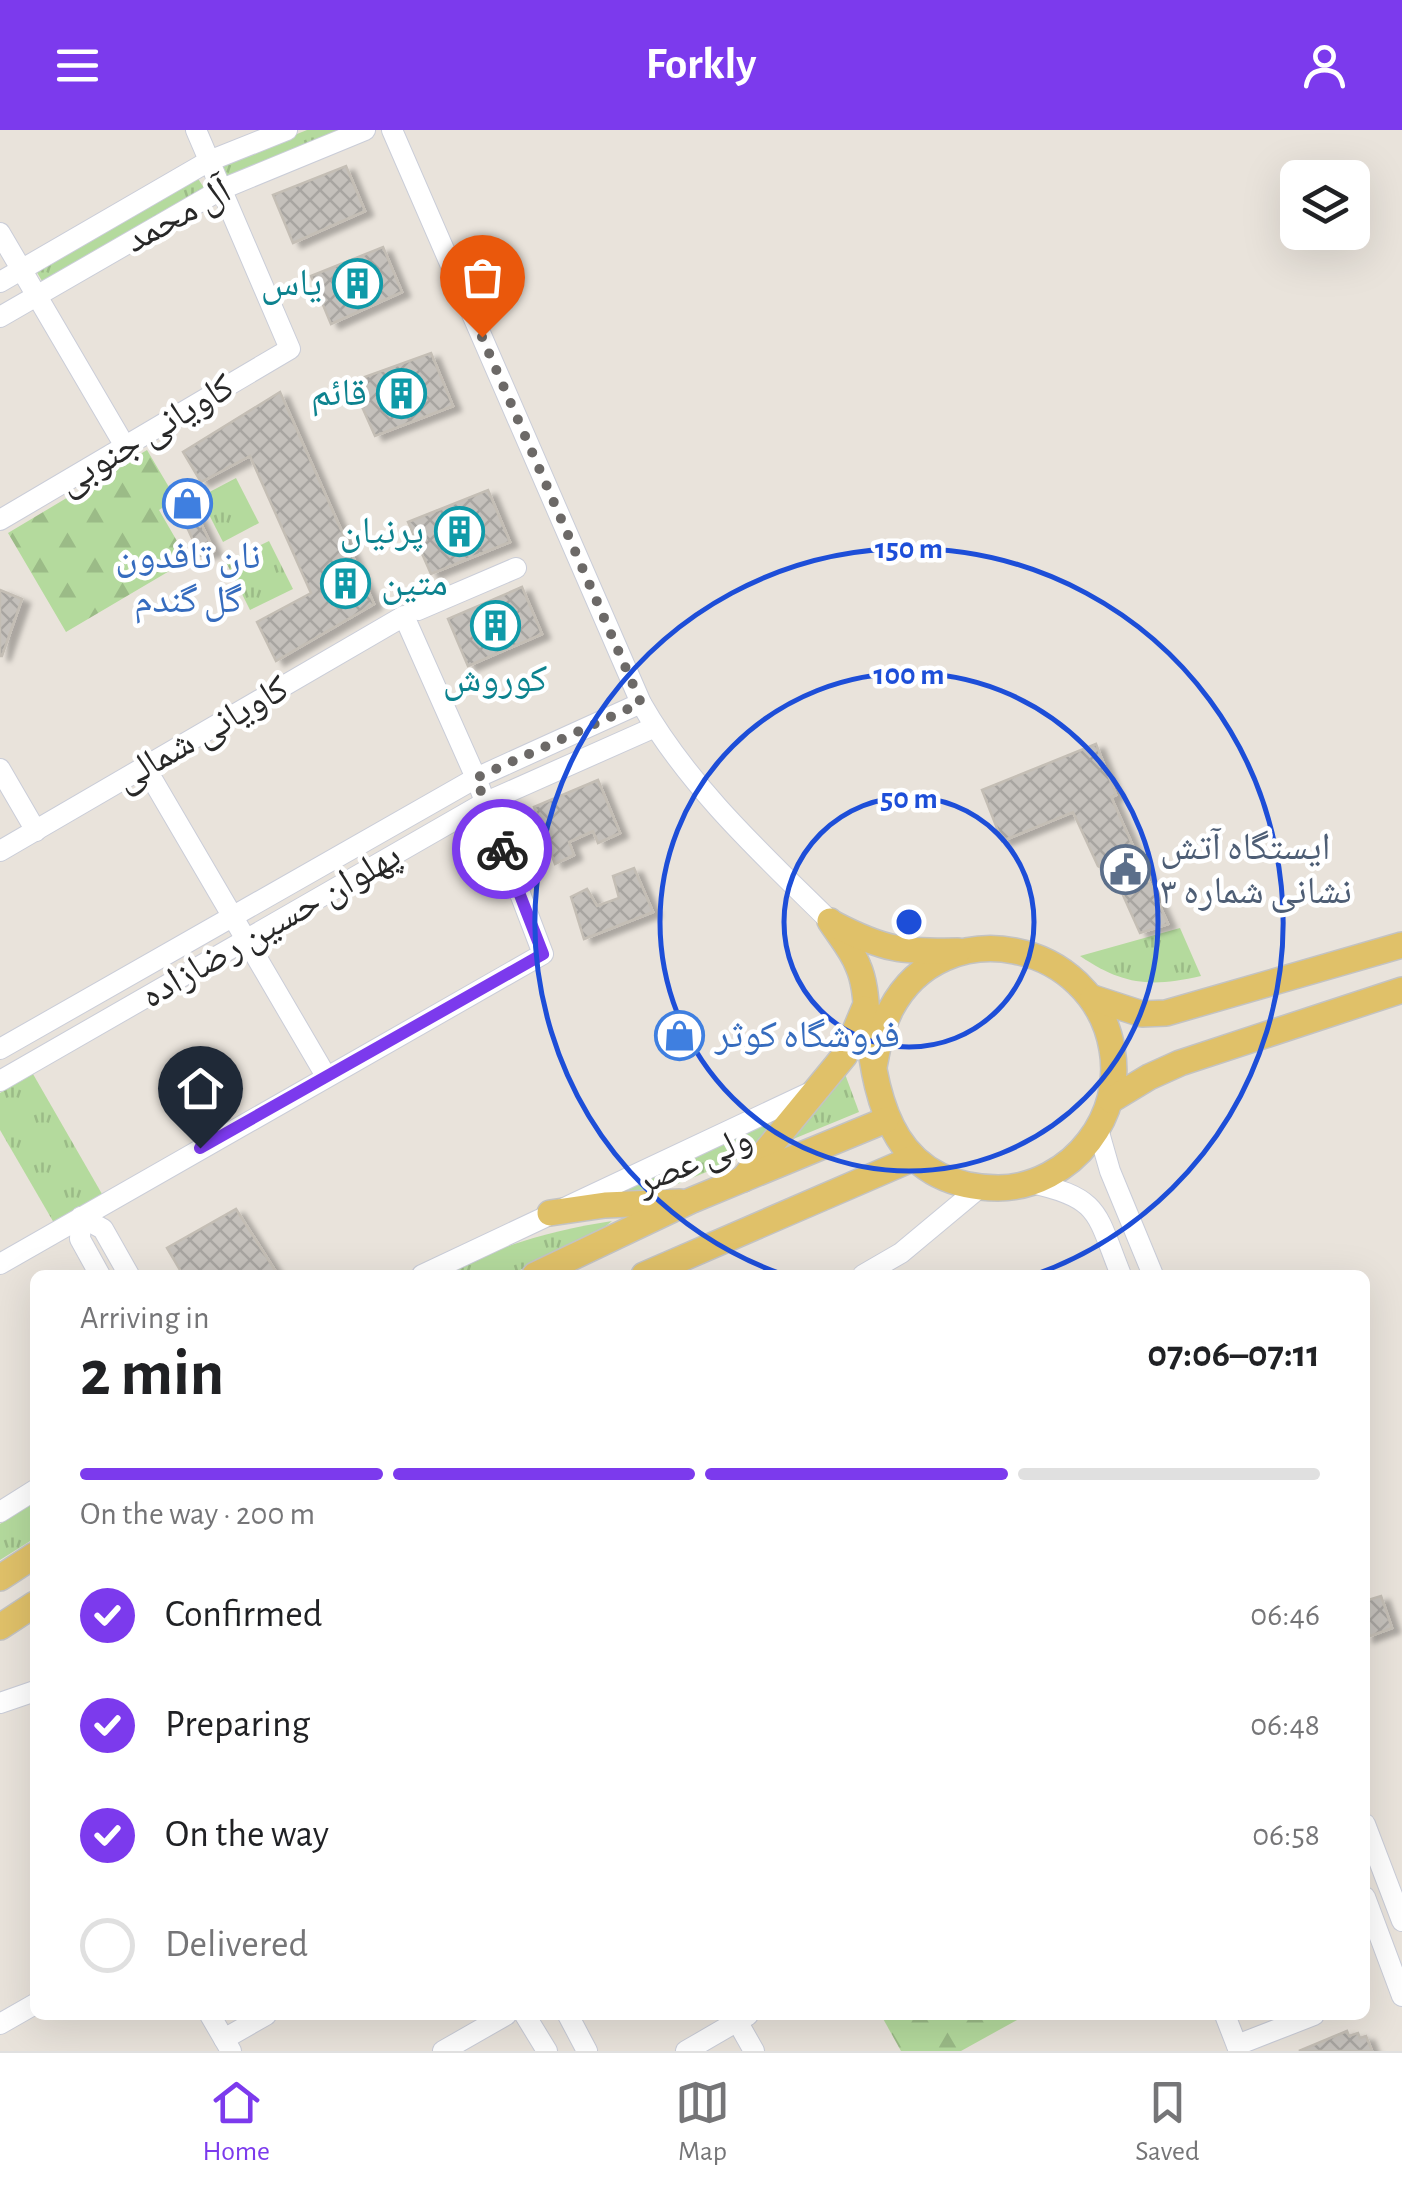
<!DOCTYPE html>
<html lang="en">
<head>
<meta charset="utf-8">
<style>
  :root { --surface:#fff; --page:#f6f6f6; --text:#202124; --muted:#757577; --line:#e0e0e0; --accent:#7c3aed }
  body { margin:0; font-family:"Alegreya Sans","Noto Naskh Arabic",sans-serif; background:var(--page); color:var(--text); height:100vh; display:flex; flex-direction:column; font-size:38px; white-space:nowrap }
  * { box-sizing:border-box; margin:0 }
  p { font-size:32px; color:var(--muted) }
  .icon { flex:none; width:55px; height:55px; fill:none; stroke:currentColor; stroke-width:2; stroke-linecap:round; stroke-linejoin:round }
  .map { position:relative; flex:1; overflow:hidden }
  .side { position:absolute; left:30px; top:1140px; width:1340px; height:750px; display:flex; flex-direction:column; background:var(--surface); border-radius:15px; box-shadow:0 10px 40px #0002 }
  .side>* { flex:none }
  .controls { position:absolute; left:1280px; top:30px; display:grid; gap:20px }
  .controls a { display:grid; place-items:center; width:90px; height:90px; border-radius:15px; background:var(--surface); box-shadow:0 10px 40px #0002; font-size:50px }
  .pin { position:absolute; display:grid; place-items:center; width:85px; height:85px; color:#fff; margin:-102px -42px; border-radius:50% 50% 50% 0; rotate:-45deg; box-shadow:0 0 10px #0007 }
  .pin .icon { rotate:45deg }
  .courier { position:absolute; display:grid; place-items:center; width:100px; height:100px; margin:-50px; border:8px solid #7c3aed; border-radius:50%; background:#fff; color:#222; box-shadow:0 2px 12px #0007 }
  .head em { font-style:normal; font-weight:600 }
  .head div { display:flex; flex-direction:column-reverse }
  .head { display:flex; align-items:center; justify-content:space-between; height:170px; padding:0 50px }
  h1 { font-size:65px; font-weight:600; line-height:75px }
  .bar { display:grid; grid-template-columns:repeat(4,1fr); gap:15px 10px; align-content:center; height:120px; padding:0 50px }
  .bar i { height:12px; border-radius:8px; background:var(--line) }
  .bar .selected { background:var(--accent) }
  .bar p { grid-column:span 4 }
  ol { padding:0 50px; list-style:none }
  li { display:flex; align-items:center; gap:30px; height:110px }
  li p { margin-inline-start:auto }
  li .icon { padding:10px; border-radius:50%; background:var(--accent); color:#fff; stroke-width:4 }
  li:last-child { color:var(--muted) }
  li i { width:55px; height:55px; border:5px solid var(--line); border-radius:50% }
  header { display:flex; justify-content:space-between; align-items:center; height:130px; padding:0 50px; background:var(--accent); color:#fff; font-size:45px; font-weight:600 }
  .tabs { display:flex; justify-content:space-around; align-items:center; height:140px; border-top:2px solid var(--line); background:var(--surface); font-size:28px; color:var(--muted) }
  .tabs a { display:grid; justify-items:center; gap:5px }
  .tabs .selected { color:var(--accent) }
  .map>svg:first-child { display:block }
  .grass { fill:url(#grass-tufts) }
  .forest { fill:url(#forest-firs) }
  .building { fill:url(#building-cross-hatch); stroke:#c4beb5; stroke-width:2.5; filter:url(#shadow) }
  .lines { fill:none; stroke-linecap:round; stroke-linejoin:round }
  .minor-casing { stroke:#cacdd8; stroke-width:22 }
  .major-casing { stroke:#c3c3c3; stroke-width:28 }
  .minor { stroke:#fff; stroke-width:20 }
  .major { stroke:#e0c169; stroke-width:25 }
  .done { stroke:#6c6967; stroke-width:10; stroke-dasharray:0 18 }
  .route { stroke:#7c3aed; stroke-width:12 }
  .ring { fill:none; stroke:#1d4ed8; stroke-width:5 }
  .labels { text-anchor:middle; dominant-baseline:central; stroke-width:9; stroke-linejoin:round; paint-order:stroke }
  .street-label { font-size:38px; fill:#282828; stroke:#fff }
  .culture-label { font-size:38px; fill:#0d838f; stroke:#fff; text-anchor:end }
  .shop-label { font-size:38px; fill:#366cbe; stroke:#fff }
  .service-label { font-size:38px; fill:#4e5e75; stroke:#fff; text-anchor:start }
  .centre { fill:#1d4ed8; stroke:#fff; stroke-width:5 }
  .ring-label { font-size:30px; text-anchor:middle; font-weight:bold; fill:#1d4ed8; stroke:#fff; stroke-width:9; stroke-linejoin:round; paint-order:stroke }
</style>
</head>
<body>
<header><svg class="icon" aria-label="menu" viewBox="0 0 24 24"><path d="M4 6h16M4 12h16M4 18h16"/></svg>Forkly<svg class="icon" aria-label="person" viewBox="0 0 24 24"><circle cx="12" cy="8" r="4"/><path d="M4 21q1-7 8-7t8 7"/></svg></header>
<div class="map">
<svg width="1402" height="1921" viewBox="0 0 1402 1921">
  <defs>
    <pattern id="grass-tufts" width="24" height="20" patternUnits="userSpaceOnUse" patternTransform="scale(2.5)"><rect width="24" height="20" fill="#b4da9d"/><path d="M3 7l-1-3M5 7V3M7 7l1-3M15 17l-1-3M17 17v-4M19 17l1-3" fill="none" stroke="#9bbb87"/></pattern>
    <pattern id="forest-firs" width="22" height="20" patternUnits="userSpaceOnUse" patternTransform="scale(2.5)"><rect width="22" height="20" fill="#b4da9d"/><path d="M5 1l3.5 6h-7zM16 11l3.5 6h-7z" fill="#9bbb87"/></pattern>
    <pattern id="building-cross-hatch" width="8" height="8" patternUnits="userSpaceOnUse" patternTransform="scale(2.5)"><rect width="8" height="8" fill="#c4c0bb"/><path d="M0 0l8 8M0 8l8-8" fill="none" stroke="#a8a5a1"/></pattern>
    <filter id="shadow"><feDropShadow dx="8" dy="4.5" stdDeviation="2.5" flood-color="#0004"/></filter>
  </defs>
  <rect width="100%" height="100%" fill="#e9e3db"/>
  <g class="grass">
    <polygon points="307,0 350,0 227,49 221,34"/>
    <polygon points="197,47 206,61 42,151 35,139"/>
    <polygon points="236,348 259,393 223,412 200,367"/>
    <polygon points="269,411 293,459 250,480 226,432"/>
    <path d="M 1180,798 L 1201,846 C 1152,857 1124,856 1080,826 Z"/>
    <polygon points="33,944 102,1064 54,1093 0,1000 0,963"/>
    <polygon points="845,944 859,982 786,1012"/>
    <polygon points="770,992 764,1011 738,1029 653,1064 579,1075"/>
    <path d="M 612,1091 L 600,1101 L 510,1145 L 441,1145 C 494,1117 552,1100 612,1091 Z"/>
    <polygon points="35,1372 35,1408 0,1430 0,1394"/>
  </g>
  <g class="forest">
    <polygon points="147,320 176,369 159,380 188,430 66,502 8,403"/>
    <polygon points="881,1885 1026,1885 961,1921 901,1921"/>
  </g>
  <g class="building">
    <polygon points="346,36 365,81 293,113 273,65"/>
    <polygon points="383,117 402,162 331,194 311,146"/>
    <polygon points="431,223 453,276 375,306 351,252"/>
    <polygon points="280,262 374,474 276,531 257,492 311,463 250,326 201,352 183,322"/>
    <polygon points="488,360 510,412 431,444 408,392"/>
    <polygon points="190,370 214,421 200,426 187,397 173,378"/>
    <polygon points="522,457 542,504 468,536 448,489"/>
    <polygon points="0,460 22,469 2,526 0,526"/>
    <polygon points="1096,614 1116,665 1111,667 1168,794 1140,803 1114,745 1098,736 1073,682 1002,711 982,660"/>
    <polygon points="598,650 620,703 598,713 593,701 569,712 574,725 555,734 534,677"/>
    <polygon points="634,738 653,782 584,809 571,767 587,759 597,776 619,768 613,746"/>
    <polygon points="236,1079 278,1145 183,1145 167,1118"/>
    <polygon points="1381,1466 1392,1498 1365,1508 1365,1471"/>
    <polygon points="1347,1901 1349,1906 1358,1903 1360,1908 1366,1906 1372,1921 1299,1921"/>
  </g>
  <g class="lines">
    <defs>
      <g id="minor">
        <path d="M 392,0 L 641,573 C 688,656 763,725 830,791"/>
        <polyline points="0,103 126,318"/>
        <polyline points="0,152 209,31 287,0"/>
        <polyline points="0,187 222,59 365,0"/>
        <polyline points="0,390 290,219 196,0"/>
        <polyline points="418,480 516,438"/>
        <polyline points="145,637 326,946"/>
        <polyline points="0,639 36,701"/>
        <polyline points="0,721 404,486 476,648 543,824 0,1134"/>
        <polyline points="0,919 476,648 641,573"/>
        <polyline points="0,951 484,673 655,597"/>
        <polyline points="1098,999 1110,1041 1153,1145"/>
        <path d="M 1031,1053 C 1101,1068 1096,1083 1121,1145"/>
        <polyline points="81,1087 103,1099 129,1145"/>
        <polyline points="81,1087 80,1109 100,1145"/>
        <polyline points="422,1145 813,961"/>
        <polyline points="863,1145 901,1123 979,1058"/>
        <polyline points="0,1382 35,1360"/>
        <polyline points="0,1573 35,1561"/>
        <polyline points="1365,1694 1402,1791"/>
        <polyline points="1365,1767 1402,1866"/>
        <polyline points="210,1885 231,1921"/>
        <polyline points="525,1885 547,1921"/>
        <polyline points="568,1885 587,1921"/>
        <polyline points="1225,1885 1239,1921"/>
        <polyline points="737,1891 754,1921"/>
        <polyline points="0,1894 35,1874"/>
        <polyline points="224,1909 266,1885"/>
        <polyline points="1237,1915 1314,1885"/>
        <polyline points="443,1921 506,1885"/>
        <polyline points="686,1921 748,1885"/>
      </g>
      <g id="major">
        <path d="M 830,791 C 839,805 852,820 858,836 C 866,854 866,876 868,895 C 876,979 897,1057 998,1058 C 1033,1058 1068,1039 1089,1011 C 1109,985 1118,952 1112,919 C 1094,811 944,779 891,879 C 881,898 878,916 874,937"/>
        <path d="M 834,794 C 884,820 902,822 958,821"/>
        <polyline points="1093,868 1142,884 1166,883 1402,815"/>
        <polyline points="1111,970 1149,947 1180,933 1402,860"/>
        <polyline points="743,1049 845,925 864,879"/>
        <polyline points="550,1083 605,1075 680,1072"/>
        <polyline points="535,1145 690,1071 886,990"/>
        <polyline points="644,1145 914,1028"/>
        <polyline points="0,1448 35,1425"/>
        <polyline points="0,1497 35,1474"/>
      </g>
    </defs>
    <use href="#minor" class="minor-casing"/>
    <use href="#major" class="major-casing"/>
    <use href="#minor" class="minor"/>
    <use href="#major" class="major"/>
  </g>
  <g class="lines">
    <polyline class="done" points="482,207 641,573 476,648 502,719"/>
    <polyline class="route" points="200,1018 543,824 502,719"/>
  </g>
  <g class="ring">
    <circle cx="909" cy="792" r="125"/>
    <circle cx="909" cy="792" r="249"/>
    <path d="M784 1145A374 374 0 1 1 1034 1145"/>
  </g>
  <defs>
    <symbol id="building-ring" viewBox="-11 -11 22 22"><circle r="9.5" fill="#fff" stroke="#0f9aa8" stroke-width="1.5"/><path d="M-4-6H4V6H1V3H-1V6H-4ZM-2.5-4.3h1.7v1.8h-1.7ZM.8-4.3h1.7v1.8H.8ZM-2.5-1h1.7V.8h-1.7ZM.8-1h1.7V.8H.8Z" fill="#0f9aa8"/></symbol>
    <symbol id="shop-ring" viewBox="-11 -11 22 22"><circle r="9.5" fill="#fff" stroke="#3f7fe0" stroke-width="1.5"/><path d="M-5-2.5h2.3a2.7 3.5 0 0 1 5.4 0H5L5.5 6h-11ZM-1.5-2.5h3a1.5 2.3 0 0 0-3 0Z" fill="#3f7fe0"/></symbol>
    <symbol id="civic-ring" viewBox="-11 -11 22 22"><circle r="9.5" fill="#fff" stroke="#5c6f8a" stroke-width="1.5"/><path d="M-.6-6.5H3V-4.5H.6V-3L4-1V1h2V6H-6V1h2V-1L-.6-3ZM-1.2 2.5V6h2.4V2.5Z" fill="#5c6f8a"/></symbol>
  </defs>
  <g fill-rule="evenodd">
    <use href="#building-ring" x="330" y="126" width="55" height="55"/>
    <use href="#building-ring" x="374" y="236" width="55" height="55"/>
    <use href="#shop-ring" x="160" y="346" width="55" height="55"/>
    <use href="#building-ring" x="432" y="374" width="55" height="55"/>
    <use href="#building-ring" x="318" y="426" width="55" height="55"/>
    <use href="#building-ring" x="468" y="468" width="55" height="55"/>
    <use href="#civic-ring" x="1098" y="712" width="55" height="55"/>
    <use href="#shop-ring" x="652" y="878" width="55" height="55"/>
  </g>
  <g class="labels">
    <g class="street-label">
      <text transform="translate(178 86) rotate(-29)">آل محمد</text>
      <text transform="translate(146 305) rotate(-31)">کاویانی جنوبی</text>
      <text transform="translate(202 604) rotate(-30)">کاویانی شمالی</text>
      <text transform="translate(271 796) rotate(-30)">پهلوان حسین رضازاده</text>
      <text transform="translate(694 1031) rotate(-23)">ولی عصر</text>
    </g>
    <g class="culture-label">
      <text x="322" y="154">یاس</text>
      <text x="367" y="264">قائم</text>
      <text x="424" y="402">پرنیان</text>
      <text x="381" y="454" text-anchor="start">متین</text>
      <text x="495" y="550" text-anchor="middle">کوروش</text>
    </g>
    <g class="shop-label">
      <text x="188" y="427">نان تافدون<tspan x="188" dy="44">گل گندم</tspan></text>
      <text x="715" y="906" text-anchor="start">فروشگاه کوثر</text>
    </g>
    <g class="service-label">
      <text x="1160" y="718">ایستگاه آتش<tspan x="1160" dy="44">نشانی شماره ۳</tspan></text>
    </g>
  </g>
  <circle cx="909" cy="792" r="15" class="centre"/>
  <g class="ring-label">
    <text x="909" y="428">150 m</text>
    <text x="909" y="554">100 m</text>
    <text x="909" y="678">50 m</text>
  </g>
</svg>
<div class="controls">
<a><svg class="icon" aria-label="layers" viewBox="0 0 24 24"><path d="M12 4l9 5-9 5-9-5zM3 14l9 5 9-5"/></svg></a>
</div>
<div class="pin" style="left:482px;top:207px;background:#ea580c"><svg class="icon" aria-label="bag" viewBox="0 0 24 24"><path d="M5 8h14l-1 12H6zM9 8a3 3 0 0 1 6 0"/></svg></div>
<div class="pin" style="left:200px;top:1018px;background:#1f2937"><svg class="icon" aria-label="home" viewBox="0 0 24 24"><path d="M3 11l9-7 9 7M6 9v11h12V9"/></svg></div>
<div class="courier" style="left:502px;top:719px"><svg class="icon" aria-label="bike" viewBox="0 0 24 24"><circle cx="6" cy="16" r="4"/><circle cx="18" cy="16" r="4"/><path d="M6 16l4-8h5l3 8M10 8l3 8H6M13 5h3"/></svg></div>
<section class="side">
<div class="head"><div><h1>2 min</h1><p>Arriving in</p></div><em>07:06–07:11</em></div>
<div class="bar"><i class="selected"></i><i class="selected"></i><i class="selected"></i><i></i><p>On the way · 200 m</p></div>
<ol>
<li><svg class="icon" aria-label="check" viewBox="0 0 24 24"><path d="M5 12l5 5 9-10"/></svg>Confirmed<p>06:46</p></li>
<li><svg class="icon" aria-label="check" viewBox="0 0 24 24"><path d="M5 12l5 5 9-10"/></svg>Preparing<p>06:48</p></li>
<li><svg class="icon" aria-label="check" viewBox="0 0 24 24"><path d="M5 12l5 5 9-10"/></svg>On the way<p>06:58</p></li>
<li><i></i>Delivered</li>
</ol>
</section>
</div>
<nav class="tabs">
<a class="selected"><svg class="icon" aria-label="home" viewBox="0 0 24 24"><path d="M3 11l9-7 9 7M6 9v11h12V9"/></svg>Home</a>
<a><svg class="icon" aria-label="map" viewBox="0 0 24 24"><path d="M3 6l6-2 6 2 6-2v14l-6 2-6-2-6 2zM9 4v14M15 6v14"/></svg>Map</a>
<a><svg class="icon" aria-label="saved" viewBox="0 0 24 24"><path d="M7 4h10v16l-5-4-5 4z"/></svg>Saved</a>
</nav>
</body>
</html>
